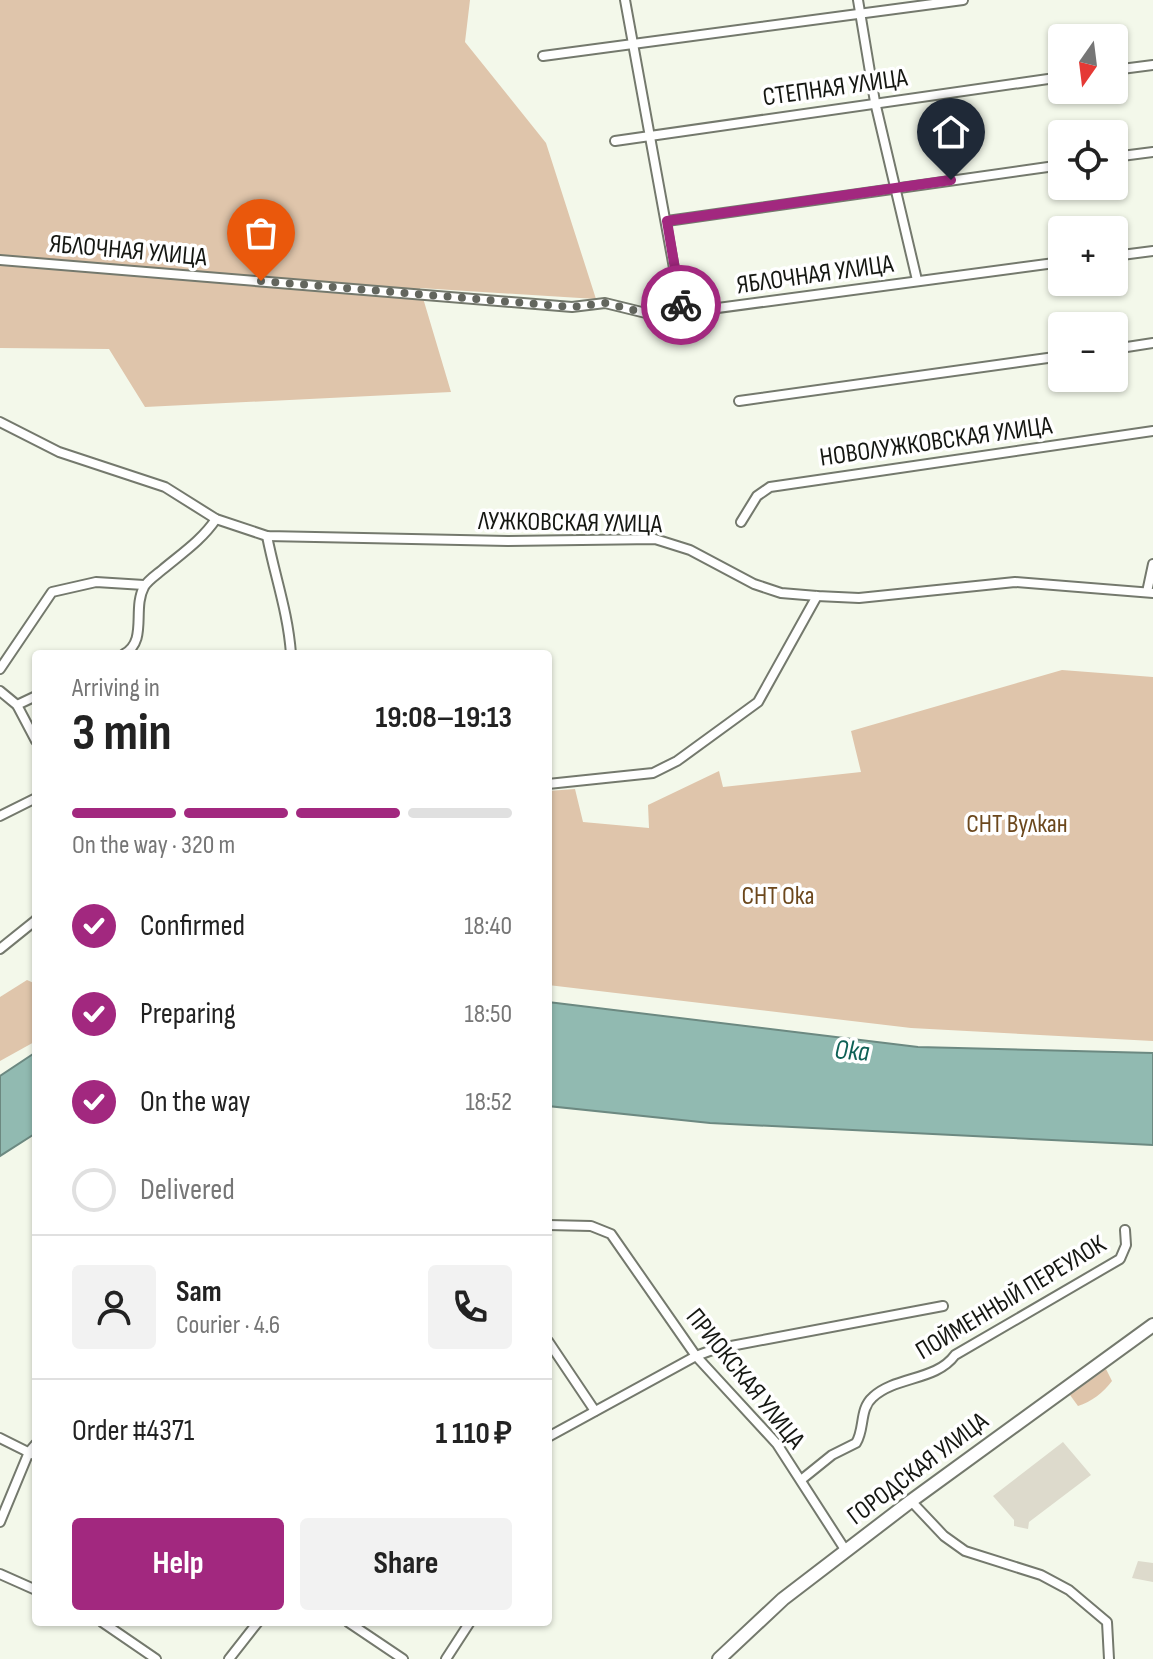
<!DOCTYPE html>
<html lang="en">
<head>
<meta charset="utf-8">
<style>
  :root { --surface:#fff; --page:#f2f2f2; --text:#222; --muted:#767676; --line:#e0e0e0; --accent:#a2287f }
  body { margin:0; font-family:"Sofia Sans Condensed",sans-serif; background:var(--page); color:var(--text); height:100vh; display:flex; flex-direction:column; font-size:30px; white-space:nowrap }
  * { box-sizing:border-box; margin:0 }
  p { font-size:26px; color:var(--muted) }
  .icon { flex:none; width:44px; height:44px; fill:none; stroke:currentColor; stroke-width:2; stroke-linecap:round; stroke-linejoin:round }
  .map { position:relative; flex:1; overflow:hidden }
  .panel { position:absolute; left:32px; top:650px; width:520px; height:976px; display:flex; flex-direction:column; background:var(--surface); border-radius:8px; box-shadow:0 2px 6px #0004 }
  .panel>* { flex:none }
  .needle { width:52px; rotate:194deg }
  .buttons { position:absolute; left:1048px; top:24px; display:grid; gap:16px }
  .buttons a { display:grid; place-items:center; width:80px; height:80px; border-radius:8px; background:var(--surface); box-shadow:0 2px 6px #0004; font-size:40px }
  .pin { position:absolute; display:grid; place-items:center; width:68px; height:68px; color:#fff; margin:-82px -34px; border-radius:50% 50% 50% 0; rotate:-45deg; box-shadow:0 0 8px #0007 }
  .pin .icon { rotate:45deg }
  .courier { position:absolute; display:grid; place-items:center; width:80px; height:80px; margin:-40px; border:6px solid #a2287f; border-radius:50%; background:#fff; color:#222; box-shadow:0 2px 10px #0007 }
  .summary em { font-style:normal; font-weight:700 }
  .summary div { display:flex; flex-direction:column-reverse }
  .summary { display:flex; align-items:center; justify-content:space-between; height:136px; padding:0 40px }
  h1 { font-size:52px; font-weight:700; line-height:60px }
  .bar { display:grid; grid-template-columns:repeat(4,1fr); gap:12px 8px; align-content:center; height:96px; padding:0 40px }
  .bar i { height:10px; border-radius:6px; background:var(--line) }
  .bar .on { background:var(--accent) }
  .bar p { grid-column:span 4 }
  .line { display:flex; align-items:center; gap:20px; padding:0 40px; border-top:2px solid var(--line) }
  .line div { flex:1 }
  .round { display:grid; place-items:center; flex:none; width:84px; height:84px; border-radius:8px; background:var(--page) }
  ol { padding:0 40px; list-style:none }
  li { display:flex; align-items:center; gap:24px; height:88px }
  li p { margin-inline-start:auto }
  li .icon { padding:8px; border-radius:50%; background:var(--accent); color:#fff; stroke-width:4 }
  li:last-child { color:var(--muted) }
  li i { width:44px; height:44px; border:4px solid var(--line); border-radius:50% }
  .button { display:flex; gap:16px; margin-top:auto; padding:16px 40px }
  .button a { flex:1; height:92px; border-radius:8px; background:var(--accent); color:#fff; font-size:32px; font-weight:700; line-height:92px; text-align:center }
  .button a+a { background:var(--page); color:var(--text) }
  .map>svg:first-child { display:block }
  .green { fill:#dfc5ab }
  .water { fill:#91bab1; stroke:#6c8981; stroke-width:2 }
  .building { fill:#dddacc }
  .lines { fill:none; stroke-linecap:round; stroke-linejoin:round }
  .street-casing { stroke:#74796d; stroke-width:12 }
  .secondary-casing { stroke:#74796d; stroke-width:16 }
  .street { stroke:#fff; stroke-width:8 }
  .secondary { stroke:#fff; stroke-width:12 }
  .done { stroke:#63665e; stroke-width:8; stroke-dasharray:0 14.4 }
  .route { stroke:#a2287f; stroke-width:10 }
  .labels { text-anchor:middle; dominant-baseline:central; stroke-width:7; stroke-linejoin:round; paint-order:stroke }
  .street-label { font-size:26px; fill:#151712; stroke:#fff }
  .park-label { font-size:26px; fill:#6c481d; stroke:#fff }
  .water-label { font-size:28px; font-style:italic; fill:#0e6156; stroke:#fff }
</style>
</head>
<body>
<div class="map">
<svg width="1153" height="1659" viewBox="0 0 1153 1659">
  <rect width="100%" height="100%" fill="#f3f8ea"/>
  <g class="green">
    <polygon points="0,0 470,0 465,42 546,143 596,299 420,288 451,392 145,407 109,349 0,348"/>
    <polygon points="1062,670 1153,677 1153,1041 911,1028 548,985 548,791 575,789 583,822 649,828 648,805 719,771 723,787 861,772 851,731"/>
    <polygon points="27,980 36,984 36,1041 0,1061 0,997"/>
    <path d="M 1106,1369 L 1112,1381 C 1104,1392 1091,1402 1078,1406 L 1070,1395 Z"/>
  </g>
  <g class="water">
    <polygon points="548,1002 918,1047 1153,1053 1153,1145 710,1123 548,1106"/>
    <polygon points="36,1052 36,1133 0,1156 0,1076"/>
  </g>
  <g class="building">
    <polygon points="1063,1442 1091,1475 1029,1522 1028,1529 1014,1526 1014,1520 993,1496"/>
    <polygon points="1138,1561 1153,1563 1153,1582 1132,1578"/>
  </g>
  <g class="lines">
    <defs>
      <g id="street">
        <polyline points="625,0 682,312"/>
        <polyline points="858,0 875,102 917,280"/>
        <polyline points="543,56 963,0"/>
        <polyline points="1114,70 1153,65"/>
        <polyline points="615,141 1062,77"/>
        <polyline points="1114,157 1153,152"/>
        <polyline points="667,221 1062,165"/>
        <polyline points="1114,256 1153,251"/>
        <polyline points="0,260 572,307 605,303 658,316 1062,262"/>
        <polyline points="1114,349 1153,343"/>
        <polyline points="739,401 1062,356"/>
        <polyline points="0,422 59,452 165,487 216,519 267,536 508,541 655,539 690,550 754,584 781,593 817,596 859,598 1015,582 1153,593"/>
        <polyline points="741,522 757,496 770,487 1153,431"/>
        <path d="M 267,536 C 275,577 288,612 291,654"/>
        <polyline points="1147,592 1153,564"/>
        <path d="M 124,654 C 148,641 132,609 144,587 C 147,581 156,575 162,570 C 181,554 202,540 216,519"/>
        <polyline points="0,669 52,592 96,582 144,585"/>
        <polyline points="0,691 17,705 36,741"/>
        <polyline points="17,705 36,696"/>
        <polyline points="548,784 653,773 677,761 758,702 817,596"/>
        <polyline points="0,816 36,798"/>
        <polyline points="0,949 36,920"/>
        <polyline points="548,1225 591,1226 611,1234 696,1356 777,1444 846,1551"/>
        <polyline points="548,1341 595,1411"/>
        <polyline points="548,1437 696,1356 715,1349 943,1306"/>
        <polyline points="0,1438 36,1456"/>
        <path d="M 801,1480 L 832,1455 L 856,1443 C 865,1429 859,1409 873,1397 C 896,1376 936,1381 955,1355 L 1120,1259 L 1126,1245 L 1125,1230"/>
        <polyline points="911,1501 944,1536 965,1551 1041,1575 1069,1590 1107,1622 1109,1659"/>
        <polyline points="0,1522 29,1452 36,1444"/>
        <polyline points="0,1574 36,1590"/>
        <polyline points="102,1622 156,1659"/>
        <polyline points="348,1622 403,1659"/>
        <polyline points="229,1659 258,1622"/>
        <polyline points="446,1659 470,1622"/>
      </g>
      <polyline id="secondary" points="719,1659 783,1599 911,1501 1153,1325"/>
    </defs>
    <use href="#street" class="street-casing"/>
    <use href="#secondary" class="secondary-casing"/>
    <use href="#street" class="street"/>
    <use href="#secondary" class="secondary"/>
  </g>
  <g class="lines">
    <polyline class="done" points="261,281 572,307 605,303 658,316 682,312 681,305"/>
    <polyline class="route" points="681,305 667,221 951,180"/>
  </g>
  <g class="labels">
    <g class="street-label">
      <text transform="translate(835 88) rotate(-8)">СТЕПНАЯ УЛИЦА</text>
      <text transform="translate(128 251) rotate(5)">ЯБЛОЧНАЯ УЛИЦА</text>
      <text transform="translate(815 275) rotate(-8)">ЯБЛОЧНАЯ УЛИЦА</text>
      <text transform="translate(936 442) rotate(-8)">НОВОЛУЖКОВСКАЯ УЛИЦА</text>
      <text transform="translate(570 523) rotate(1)">ЛУЖКОВСКАЯ УЛИЦА</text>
      <text transform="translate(1011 1298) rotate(-31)">ПОЙМЕННЫЙ ПЕРЕУЛОК</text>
      <text transform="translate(745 1379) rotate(51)">ПРИОКСКАЯ УЛИЦА</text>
      <text transform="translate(918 1469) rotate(-37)">ГОРОДСКАЯ УЛИЦА</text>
    </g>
    <g class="park-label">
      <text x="1017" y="824">СНТ Вулкан</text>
      <text x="778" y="896">СНТ Ока</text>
    </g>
    <g class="water-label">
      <text transform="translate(852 1051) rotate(4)">Ока</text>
    </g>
  </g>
</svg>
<div class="buttons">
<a><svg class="needle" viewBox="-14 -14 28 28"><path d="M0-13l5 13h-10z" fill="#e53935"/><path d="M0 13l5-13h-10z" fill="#767676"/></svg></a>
<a><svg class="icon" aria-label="locate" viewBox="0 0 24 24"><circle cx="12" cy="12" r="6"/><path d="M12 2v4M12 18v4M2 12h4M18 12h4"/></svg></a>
<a>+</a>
<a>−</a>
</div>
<div class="pin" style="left:261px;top:281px;background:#ea580c"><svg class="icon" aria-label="bag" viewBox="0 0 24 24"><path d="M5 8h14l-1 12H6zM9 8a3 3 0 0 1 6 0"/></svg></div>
<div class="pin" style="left:951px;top:180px;background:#1f2937"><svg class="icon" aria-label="home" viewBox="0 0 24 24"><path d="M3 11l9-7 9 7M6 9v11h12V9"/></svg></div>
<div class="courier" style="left:681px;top:305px"><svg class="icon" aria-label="bike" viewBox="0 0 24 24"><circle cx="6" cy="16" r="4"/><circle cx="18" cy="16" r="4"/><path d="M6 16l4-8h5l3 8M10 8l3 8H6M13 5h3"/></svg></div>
<section class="panel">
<div class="summary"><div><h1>3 min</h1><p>Arriving in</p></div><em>19:08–19:13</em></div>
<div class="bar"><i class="on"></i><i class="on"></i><i class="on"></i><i></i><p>On the way · 320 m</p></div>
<ol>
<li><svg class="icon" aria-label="check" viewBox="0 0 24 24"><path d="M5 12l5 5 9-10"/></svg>Confirmed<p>18:40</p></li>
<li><svg class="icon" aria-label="check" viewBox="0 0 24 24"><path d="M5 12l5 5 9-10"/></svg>Preparing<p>18:50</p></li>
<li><svg class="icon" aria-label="check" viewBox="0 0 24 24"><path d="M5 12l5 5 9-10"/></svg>On the way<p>18:52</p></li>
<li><i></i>Delivered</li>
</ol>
<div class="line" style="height:144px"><a class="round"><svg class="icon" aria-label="person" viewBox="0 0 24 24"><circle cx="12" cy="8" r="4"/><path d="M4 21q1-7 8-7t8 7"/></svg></a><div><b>Sam</b><p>Courier · 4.6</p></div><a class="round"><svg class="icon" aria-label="phone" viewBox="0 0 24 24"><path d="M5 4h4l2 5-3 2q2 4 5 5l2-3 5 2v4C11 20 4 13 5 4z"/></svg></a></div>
<div class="line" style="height:104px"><div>Order #4371</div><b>1 110 ₽</b></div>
<div class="button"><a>Help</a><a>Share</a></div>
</section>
</div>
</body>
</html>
